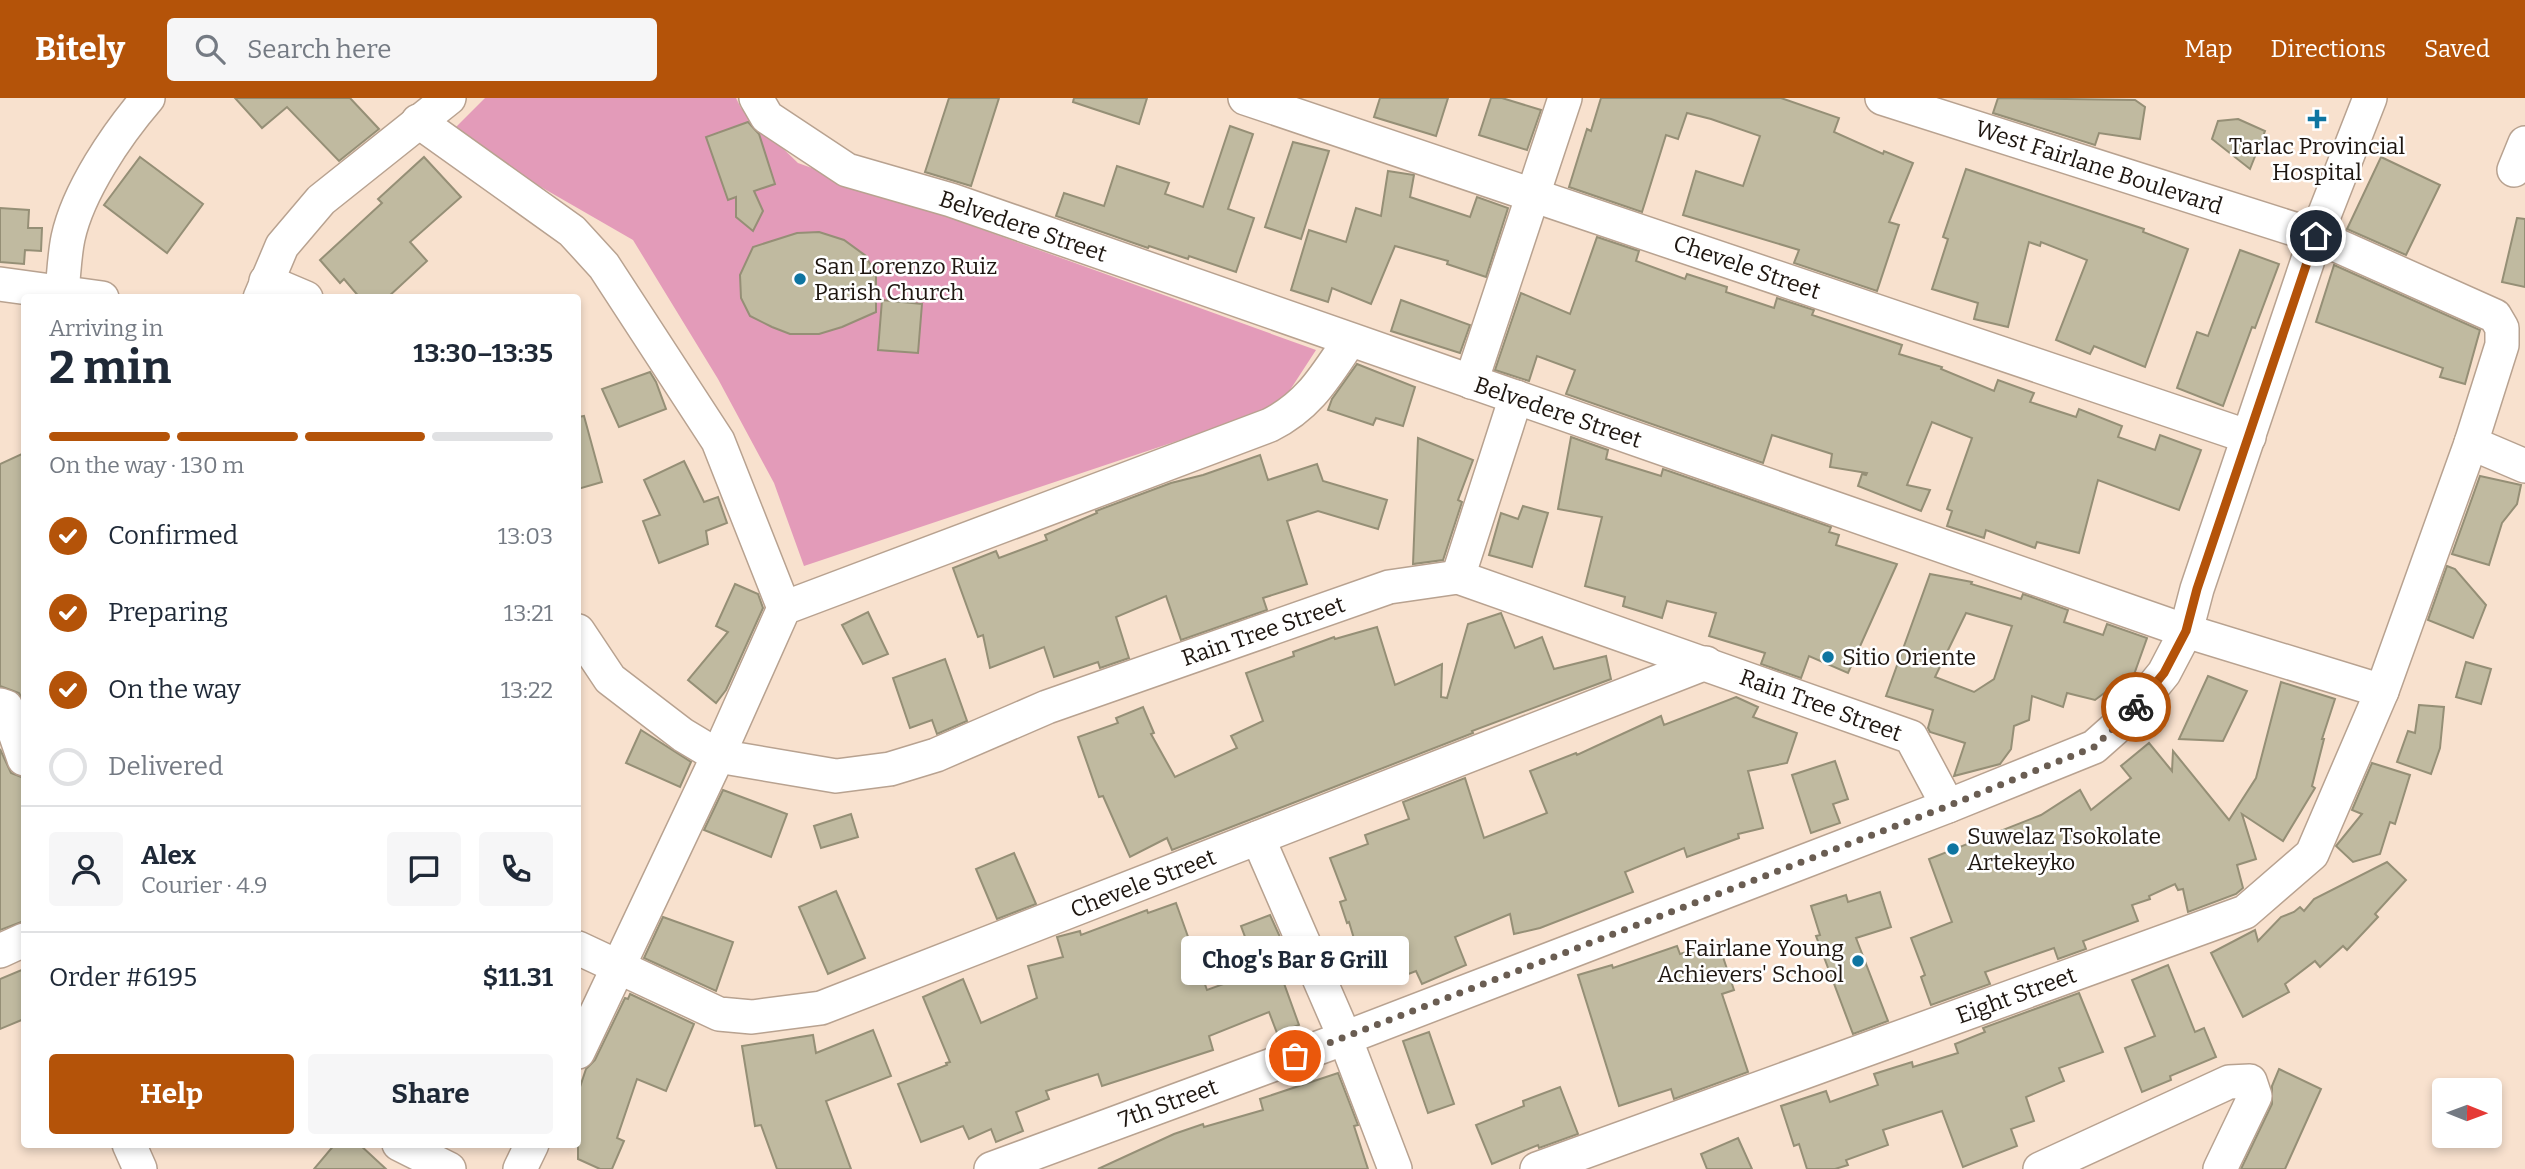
<!DOCTYPE html>
<html lang="en">
<head>
<meta charset="utf-8">
<style>
  :root { --surface:#fff; --page:#f6f6f7; --text:#1f2937; --muted:#747a83; --line:#e0e1e3; --accent:#b45309 }
  body { margin:0; font-family:Bitter,serif; background:var(--page); color:var(--text); height:100vh; display:flex; flex-direction:column; font-size:26px; white-space:nowrap }
  * { box-sizing:border-box; margin:0 }
  p { font-size:23px; color:var(--muted) }
  .icon { flex:none; width:38px; height:38px; fill:none; stroke:currentColor; stroke-width:2; stroke-linecap:round; stroke-linejoin:round }
  .map { position:relative; flex:1; overflow:hidden }
  .panel { position:absolute; left:21px; top:196px; width:560px; height:854px; display:flex; flex-direction:column; background:var(--surface); border-radius:7px; box-shadow:0 4px 10px #0003 }
  .panel>* { flex:none }
  .needle { width:46px; rotate:91deg }
  .fabs { position:absolute; left:2432px; top:980px; display:grid; gap:14px }
  .fabs a { display:grid; place-items:center; width:70px; height:70px; border-radius:7px; background:var(--surface); box-shadow:0 4px 10px #0003; font-size:35px }
  .pin { position:absolute; display:grid; place-items:center; width:60px; height:60px; color:#fff; margin:-30px; border:4px solid #fff; border-radius:50%; box-shadow:0 2px 7px #0007 }
  .courier { position:absolute; display:grid; place-items:center; width:70px; height:70px; margin:-35px; border:5px solid #b45309; border-radius:50%; background:#fff; color:#222; box-shadow:0 2px 9px #0007 }
  .bubble { position:absolute; height:49px; border-radius:7px; background:var(--surface); box-shadow:0 4px 10px #0003; font-size:23px; font-weight:700; line-height:49px; text-align:center }
  .head em { font-style:normal; font-weight:700 }
  .head div { display:flex; flex-direction:column-reverse }
  .head { display:flex; align-items:center; justify-content:space-between; height:119px; padding:0 28px }
  h1 { font-size:46px; font-weight:700; line-height:52px }
  .bar { display:grid; grid-template-columns:repeat(4,1fr); gap:10px 7px; align-content:center; height:84px; padding:0 28px }
  .bar i { height:9px; border-radius:5px; background:var(--line) }
  .bar .current { background:var(--accent) }
  .bar p { grid-column:span 4 }
  .line { display:flex; align-items:center; gap:18px; padding:0 28px; border-top:2px solid var(--line) }
  .line div { flex:1 }
  .round { display:grid; place-items:center; flex:none; width:74px; height:74px; border-radius:7px; background:var(--page) }
  ol { padding:0 28px; list-style:none }
  li { display:flex; align-items:center; gap:21px; height:77px }
  li p { margin-inline-start:auto }
  li .icon { padding:7px; border-radius:50%; background:var(--accent); color:#fff; stroke-width:4 }
  li:last-child { color:var(--muted) }
  li i { width:38px; height:38px; border:4px solid var(--line); border-radius:50% }
  .button { display:flex; gap:14px; margin-top:auto; padding:14px 28px }
  .button a { flex:1; height:80px; border-radius:7px; background:var(--accent); color:#fff; font-size:28px; font-weight:700; line-height:80px; text-align:center }
  .button a+a { background:var(--page); color:var(--text) }
  header { display:flex; align-items:center; gap:42px; box-sizing:border-box; height:98px; padding:0 35px; background:var(--accent); color:#fff }
  header strong { font-size:33px }
  nav { display:flex; gap:38px; margin-inline-start:auto; font-size:24px }
  .search { width:490px; height:63px; background:var(--page); display:flex; align-items:center; gap:18px; box-sizing:border-box; padding:0 24px; border-radius:7px; color:var(--muted); font-size:26px }
  .map>svg:first-child { display:block }
  .green { fill:#e39bb9 }
  .building { fill:#c0baa0; stroke:#958f76; stroke-width:2; fill-rule:evenodd }
  .lines { fill:none; stroke-linecap:round; stroke-linejoin:round }
  .minor-casing { stroke:#b8a290; stroke-width:36 }
  .minor { stroke:#fff; stroke-width:33 }
  .done { stroke:#6a5d52; stroke-width:7; stroke-dasharray:0 12.6 }
  .route { stroke:#b45309; stroke-width:9 }
  .poi-dot { fill:#0e75a1; stroke:#fff; stroke-width:2.5 }
  .labels { text-anchor:middle; dominant-baseline:central; stroke-width:5; stroke-linejoin:round; paint-order:stroke }
  .poi-label { font-size:23px; fill:#1e1610; stroke:#fff; text-anchor:start }
  .street-label { font-size:23px; fill:#1e1610; stroke:#fff }
</style>
</head>
<body>
<header>
<strong>Bitely</strong>
<div class="search"><svg class="icon" aria-label="search" viewBox="0 0 24 24"><circle cx="10" cy="10" r="6"/><path d="M15 15l6 6"/></svg>Search here</div>
<nav><a>Map</a><a>Directions</a><a>Saved</a></nav>
</header>
<div class="map">
<svg width="2525" height="1071" viewBox="0 0 2525 1071">
  <rect width="100%" height="100%" fill="#f8e1ce"/>
  <polygon class="green" points="485,0 736,0 741,10 798,65 1316,252 1279,309 804,468 774,385 718,281 633,142 449,36"/>
  <g class="building">
    <polygon points="235,0 350,0 379,31 339,63 287,9 262,30"/>
    <polygon points="949,0 999,0 971,88 925,74"/>
    <polygon points="1074,0 1147,0 1139,26 1073,4"/>
    <polygon points="1380,0 1448,0 1436,38 1374,19"/>
    <polygon points="1491,0 1502,0 1541,12 1527,52 1479,37"/>
    <polygon points="1601,0 1781,0 1839,20 1834,34 1883,56 1884,53 1913,65 1889,124 1899,127 1877,193 1794,165 1799,152 1683,117 1696,73 1743,88 1760,38 1711,21 1687,15 1678,41 1666,37 1642,114 1569,89 1587,31 1591,33"/>
    <polygon points="1998,0 2135,2 2145,9 2140,41 2099,35 2095,47 1993,15"/>
    <polygon points="2238,21 2265,33 2250,71 2212,41 2218,23"/>
    <polygon points="748,24 759,36 775,86 754,93 763,113 753,133 736,119 736,99 728,102 706,39"/>
    <polygon points="1230,28 1253,36 1228,111 1254,120 1236,174 1189,158 1188,161 1149,148 1148,150 1056,118 1064,95 1104,108 1117,68 1169,85 1165,96 1203,109"/>
    <polygon points="1293,44 1329,53 1301,141 1265,129"/>
    <polygon points="140,59 203,106 167,155 104,107"/>
    <polygon points="424,59 461,99 410,144 427,163 387,200 360,200 344,181 340,185 320,162 382,105 378,101"/>
    <polygon points="2381,59 2440,87 2406,157 2347,131"/>
    <polygon points="1966,71 2144,131 2143,134 2188,151 2145,269 2094,248 2090,256 2056,242 2087,162 2041,144 2040,148 2029,144 2008,229 1974,221 1978,205 1932,191 1948,141 1943,139"/>
    <polygon points="1388,73 1414,77 1410,99 1470,119 1477,99 1508,110 1486,179 1447,166 1448,163 1395,148 1371,206 1332,190 1328,204 1291,192 1309,132 1346,144 1356,110 1381,118"/>
    <polygon points="0,110 29,112 28,130 42,130 41,153 25,152 24,166 0,164"/>
    <polygon points="2517,120 2525,121 2525,189 2502,184"/>
    <polygon points="819,134 844,142 866,158 876,178 876,214 842,229 819,236 790,236 772,229 750,218 741,200 740,177 753,149 797,135"/>
    <polygon points="1597,139 1639,153 1636,163 1685,181 1687,176 1727,189 1726,194 1774,210 1777,200 1814,212 1812,217 1902,247 1899,256 1942,269 1941,271 1994,293 1998,282 2034,295 2030,304 2076,319 2079,311 2122,328 2118,339 2155,352 2160,337 2201,352 2179,412 2098,382 2079,455 2037,444 2035,450 1986,432 1984,440 1947,428 1952,413 1947,411 1972,340 1932,324 1907,387 1930,392 1921,413 1858,388 1862,376 1866,377 1867,375 1830,369 1832,356 1772,337 1763,365 1566,296 1575,272 1537,258 1529,283 1495,272 1521,195 1570,216"/>
    <polygon points="2240,152 2279,166 2255,230 2252,229 2223,308 2177,290 2197,234 2208,238"/>
    <polygon points="2334,167 2480,232 2465,286 2440,279 2443,270 2316,224"/>
    <polygon points="882,202 922,206 918,255 878,252"/>
    <polygon points="1401,202 1470,227 1460,255 1391,233"/>
    <polygon points="1357,266 1415,289 1403,328 1376,320 1373,327 1328,312 1332,301"/>
    <polygon points="650,274 656,284 666,311 619,329 602,291"/>
    <polygon points="584,318 602,384 578,391 578,319"/>
    <polygon points="1571,339 1608,352 1606,361 1661,378 1663,371 1831,429 1829,434 1839,437 1836,447 1897,466 1848,575 1809,558 1801,580 1761,566 1765,555 1709,538 1716,515 1667,503 1662,520 1623,508 1625,499 1585,488 1602,419 1558,411"/>
    <polygon points="1418,340 1473,362 1458,402 1462,404 1443,462 1413,466"/>
    <polygon points="24,355 24,604 19,595 0,588 0,366"/>
    <polygon points="1260,357 1268,382 1317,366 1323,383 1387,402 1378,431 1318,413 1287,423 1307,486 1263,500 1267,512 1181,542 1166,498 1116,519 1129,560 1100,570 1098,564 1054,579 1044,549 990,570 983,537 978,539 953,470 996,453 999,460 1047,442 1045,437 1097,415 1096,413 1171,385 1203,377"/>
    <polygon points="684,363 704,404 718,399 727,425 706,433 708,446 659,465 643,423 660,417 644,382"/>
    <polygon points="2480,378 2521,387 2517,406 2502,425 2489,467 2452,456"/>
    <polygon points="1523,408 1548,415 1532,469 1489,457 1501,415 1518,421"/>
    <polygon points="2447,468 2455,471 2486,507 2473,540 2428,522"/>
    <path d="M 1930,476 L 1972,484 L 1971,486 L 2021,501 L 2023,496 L 2068,512 L 2064,524 L 2103,537 L 2107,526 L 2147,540 L 2131,585 L 2116,600 L 2107,593 L 2095,602 L 2067,595 L 2063,609 L 2032,598 L 2029,622 L 2014,628 L 2011,651 L 2000,666 L 1954,678 L 1965,645 L 1930,634 L 1928,630 L 1933,612 L 1886,598 ZM 1966,515 L 2012,528 L 1994,581 L 1974,594 L 1935,579 Z"/>
    <polygon points="735,486 758,496 763,510 726,592 716,605 688,582 728,534 716,528"/>
    <polygon points="868,514 888,556 863,566 842,527"/>
    <polygon points="1501,515 1515,550 1542,539 1554,571 1606,558 1611,581 1472,633 1473,635 1172,752 1167,740 1130,759 1103,698 1099,699 1078,639 1118,625 1116,620 1143,609 1154,635 1151,636 1175,679 1237,650 1231,638 1263,623 1246,575 1294,558 1293,554 1334,539 1335,541 1377,529 1395,587 1442,566 1441,599 1447,600 1468,526"/>
    <polygon points="945,561 967,623 937,636 932,622 910,630 893,580"/>
    <polygon points="2466,564 2491,571 2481,606 2456,599"/>
    <polygon points="2208,578 2247,593 2223,643 2179,641"/>
    <polygon points="2281,584 2335,601 2322,641 2324,641 2312,688 2315,690 2283,743 2242,716 2256,761 2237,767 2243,790 2236,796 2188,814 2183,791 2178,792 2175,786 2149,798 2150,801 2132,807 2138,823 2083,843 2086,851 2058,861 2054,850 1985,874 1990,886 1931,907 1921,879 1925,877 1911,840 1952,824 1929,761 2041,717 2080,692 2091,712 2131,680 2121,668 2149,645 2172,673 2173,653 2229,722 2256,680"/>
    <polygon points="1736,599 1758,609 1753,619 1797,635 1787,665 1748,673 1763,730 1738,736 1739,740 1687,759 1684,750 1625,774 1633,794 1540,830 1514,836 1510,816 1455,839 1466,867 1422,886 1416,873 1393,882 1385,858 1361,864 1349,824 1347,825 1340,804 1346,802 1330,760 1368,746 1365,737 1409,721 1403,704 1465,680 1484,740 1547,715 1530,673 1576,655 1577,657 1661,618 1664,627"/>
    <polygon points="2419,607 2444,609 2440,650 2431,676 2397,664 2408,633 2415,635"/>
    <polygon points="641,632 691,664 680,689 626,665"/>
    <polygon points="0,651 11,675 24,680 24,823 0,832"/>
    <polygon points="1835,663 1848,701 1833,706 1840,725 1811,735 1792,677"/>
    <polygon points="2372,665 2410,677 2395,726 2390,724 2380,756 2353,764 2336,748 2362,716 2352,712"/>
    <polygon points="723,692 787,716 771,759 704,732"/>
    <polygon points="851,716 858,739 821,750 814,728"/>
    <polygon points="1014,755 1036,806 997,821 976,771"/>
    <polygon points="2387,764 2406,782 2375,816 2378,819 2347,852 2343,848 2320,869 2315,863 2285,886 2289,894 2243,919 2211,855 2255,832 2258,843 2281,819 2294,814 2300,809 2304,813 2314,801"/>
    <polygon points="836,793 865,860 828,876 799,809"/>
    <polygon points="1880,794 1891,829 1856,840 1888,923 1853,936 1816,838 1820,837 1811,808 1846,797 1848,804"/>
    <polygon points="1176,805 1207,892 1254,875 1250,864 1254,863 1241,828 1270,817 1295,872 1281,877 1299,927 1277,935 1269,914 1209,938 1213,952 1102,988 1098,976 1046,993 1049,1001 1016,1014 1023,1033 996,1044 991,1031 969,1041 963,1028 921,1044 898,986 947,967 946,965 950,964 923,899 963,881 981,925 1037,900 1028,868 1063,859 1057,839 1080,833 1081,837 1147,812 1148,815"/>
    <polygon points="663,819 733,844 716,893 644,860"/>
    <polygon points="1718,844 1734,892 1722,896 1748,974 1674,1001 1671,991 1619,1008 1578,877 1612,867 1613,870 1677,848 1680,856"/>
    <polygon points="2168,867 2195,934 2204,930 2216,959 2170,978 2171,982 2142,994 2125,950 2155,938 2132,882"/>
    <polygon points="24,871 24,921 0,931 0,881"/>
    <polygon points="2079,895 2103,954 2059,970 2064,983 2026,999 2034,1023 2011,1031 2017,1048 1963,1069 1942,1013 1883,1032 1888,1047 1846,1062 1848,1067 1835,1071 1807,1071 1799,1046 1794,1048 1781,1008 1826,993 1830,1004 1878,987 1874,976 1912,964 1913,969 1958,955 1955,946 1985,934 1983,930"/>
    <polygon points="630,896 694,926 666,993 637,981 617,1040 624,1043 612,1071 600,1071 578,1061 578,995 586,971 595,962 625,900 628,901"/>
    <polygon points="873,932 891,978 826,1003 851,1071 777,1071 761,1027 755,1028 742,948 813,937 816,955"/>
    <polygon points="1429,934 1454,1006 1428,1015 1403,943"/>
    <polygon points="2279,971 2321,991 2285,1071 2241,1071 2272,1006 2272,988"/>
    <polygon points="1338,975 1358,1027 1354,1028 1368,1071 1098,1071 1174,1036 1203,1026 1204,1029 1263,1012 1260,1001"/>
    <polygon points="1560,989 1578,1036 1539,1050 1538,1047 1492,1066 1476,1027 1524,1008 1523,1003"/>
    <polygon points="1738,1040 1752,1071 1707,1071 1701,1056"/>
    <polygon points="335,1046 359,1046 386,1071 314,1071"/>
  </g>
  <g class="lines">
    <defs>
      <g id="minor">
        <polyline points="756,0 767,19 847,72 951,102 2186,533 2382,593"/>
        <polyline points="1245,0 2249,339"/>
        <polyline points="418,23 572,133 604,168 718,343 784,510"/>
        <polyline points="2514,72 2525,45"/>
        <polyline points="266,183 306,200"/>
        <polyline points="0,186 102,200"/>
        <path d="M 61,200 C 64,180 64,159 68,140 C 78,93 117,36 148,0"/>
        <polyline points="260,200 282,148 321,102 449,0"/>
        <polyline points="1471,284 1565,0"/>
        <polyline points="2471,345 2525,368"/>
        <polyline points="1458,479 1516,299"/>
        <polyline points="578,533 610,581 683,637 718,658 836,678 890,671 936,657 1047,609 1389,489 1458,479 1911,639 1948,708"/>
        <polyline points="0,607 6,609 24,661"/>
        <polyline points="1258,740 1345,940 1395,1071"/>
        <polyline points="578,850 719,916 752,919 821,910 1706,565"/>
        <polyline points="0,853 24,842"/>
        <path d="M 578,954 L 718,658 L 784,510 L 1270,327 C 1310,307 1326,277 1350,242"/>
        <polyline points="129,1046 140,1071"/>
        <polyline points="399,1046 449,1071"/>
        <polyline points="520,1071 532,1046"/>
        <polyline points="991,1071 1345,940 1948,708 2094,649 2129,618 2164,575 2186,533 2197,491 2316,138 2370,0"/>
        <polyline points="1537,1071 2245,814 2312,756 2382,593 2471,345 2502,247 2502,230 2495,218 2316,138 1882,0"/>
        <polyline points="2040,1071 2229,984 2250,983 2255,998 2220,1071"/>
      </g>
    </defs>
    <use href="#minor" class="minor-casing"/>
    <use href="#minor" class="minor"/>
  </g>
  <g class="lines">
    <polyline class="done" points="1295,958 1948,708 2094,649 2136,609"/>
    <polyline class="route" points="2136,609 2164,575 2186,533 2197,491 2316,138"/>
  </g>
  <g class="poi-dot">
    <path d="M2313.5 10.5h7v7h7v7h-7v7h-7v-7h-7v-7h7z"/>
    <circle cx="800" cy="181" r="7"/>
    <circle cx="1828" cy="559" r="7"/>
    <circle cx="1953" cy="751" r="7"/>
    <circle cx="1858" cy="863" r="7"/>
  </g>
  <g class="labels">
    <g class="poi-label">
      <text x="2317" y="48" text-anchor="middle">Tarlac Provincial<tspan x="2317" dy="26">Hospital</tspan></text>
      <text x="814" y="168">San Lorenzo Ruiz<tspan x="814" dy="26">Parish Church</tspan></text>
      <text x="1842" y="559">Sitio Oriente</text>
      <text x="1967" y="738">Suwelaz Tsokolate<tspan x="1967" dy="26">Artekeyko</tspan></text>
      <text x="1844" y="850" text-anchor="end">Fairlane Young<tspan x="1844" dy="26">Achievers' School</tspan></text>
    </g>
    <g class="street-label">
      <text transform="translate(2099 69) rotate(18)">West Fairlane Boulevard</text>
      <text transform="translate(1023 128) rotate(19)">Belvedere Street</text>
      <text transform="translate(1747 169) rotate(19)">Chevele Street</text>
      <text transform="translate(1558 314) rotate(19)">Belvedere Street</text>
      <text transform="translate(1263 533) rotate(-19)">Rain Tree Street</text>
      <text transform="translate(1821 607) rotate(20)">Rain Tree Street</text>
      <text transform="translate(1143 785) rotate(-21)">Chevele Street</text>
      <text transform="translate(2016 897) rotate(-20)">Eight Street</text>
      <text transform="translate(1168 1005) rotate(-20)">7th Street</text>
    </g>
  </g>
</svg>
<div class="fabs">
<a><svg class="needle" viewBox="-14 -14 28 28"><path d="M0-13l5 13h-10z" fill="#e53935"/><path d="M0 13l5-13h-10z" fill="#747a83"/></svg></a>
</div>
<div class="pin" style="left:1295px;top:958px;background:#ea580c"><svg class="icon" aria-label="bag" viewBox="0 0 24 24"><path d="M5 8h14l-1 12H6zM9 8a3 3 0 0 1 6 0"/></svg></div>
<div class="pin" style="left:2316px;top:138px;background:#1f2937"><svg class="icon" aria-label="home" viewBox="0 0 24 24"><path d="M3 11l9-7 9 7M6 9v11h12V9"/></svg></div>
<div class="courier" style="left:2136px;top:609px"><svg class="icon" aria-label="bike" viewBox="0 0 24 24"><circle cx="6" cy="16" r="4"/><circle cx="18" cy="16" r="4"/><path d="M6 16l4-8h5l3 8M10 8l3 8H6M13 5h3"/></svg></div>
<div class="bubble" style="left:1181px;top:838px;width:228px">Chog's Bar &amp; Grill</div>
<section class="panel">
<div class="head"><div><h1>2 min</h1><p>Arriving in</p></div><em>13:30–13:35</em></div>
<div class="bar"><i class="current"></i><i class="current"></i><i class="current"></i><i></i><p>On the way · 130 m</p></div>
<ol>
<li><svg class="icon" aria-label="check" viewBox="0 0 24 24"><path d="M5 12l5 5 9-10"/></svg>Confirmed<p>13:03</p></li>
<li><svg class="icon" aria-label="check" viewBox="0 0 24 24"><path d="M5 12l5 5 9-10"/></svg>Preparing<p>13:21</p></li>
<li><svg class="icon" aria-label="check" viewBox="0 0 24 24"><path d="M5 12l5 5 9-10"/></svg>On the way<p>13:22</p></li>
<li><i></i>Delivered</li>
</ol>
<div class="line" style="height:126px"><a class="round"><svg class="icon" aria-label="person" viewBox="0 0 24 24"><circle cx="12" cy="8" r="4"/><path d="M4 21q1-7 8-7t8 7"/></svg></a><div><b>Alex</b><p>Courier · 4.9</p></div><a class="round"><svg class="icon" aria-label="chat" viewBox="0 0 24 24"><path d="M4 5h16v11H9l-5 4z"/></svg></a><a class="round"><svg class="icon" aria-label="phone" viewBox="0 0 24 24"><path d="M5 4h4l2 5-3 2q2 4 5 5l2-3 5 2v4C11 20 4 13 5 4z"/></svg></a></div>
<div class="line" style="height:91px"><div>Order #6195</div><b>$11.31</b></div>
<div class="button"><a>Help</a><a>Share</a></div>
</section>
</div>
</body>
</html>
